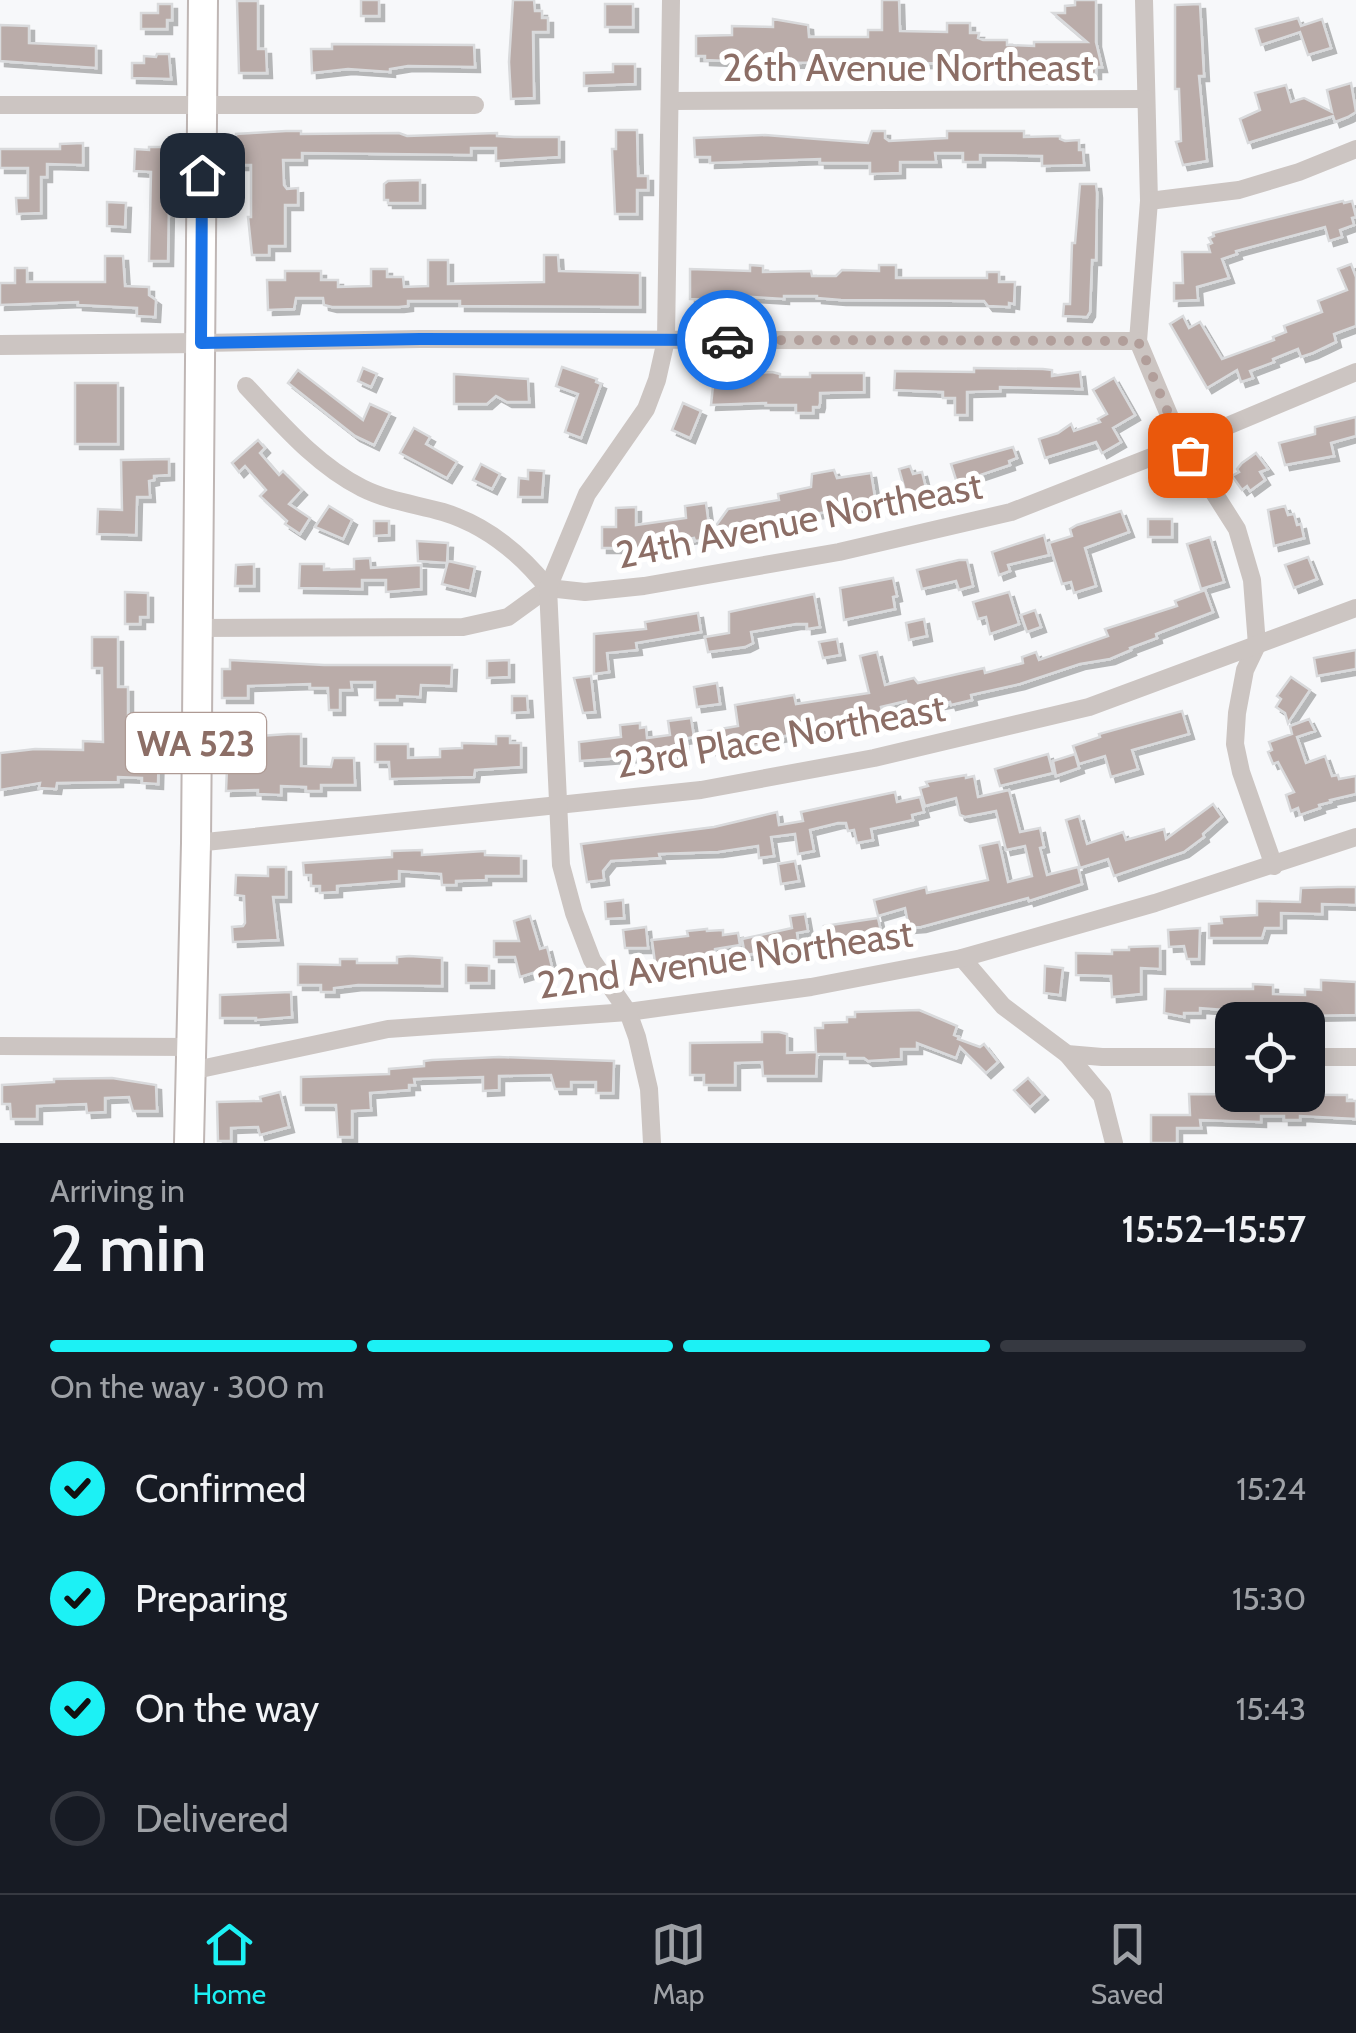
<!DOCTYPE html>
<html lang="en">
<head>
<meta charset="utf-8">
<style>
  :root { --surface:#171b24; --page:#242831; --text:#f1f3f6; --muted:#9ea1a6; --line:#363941; --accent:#1cf1f5 }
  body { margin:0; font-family:Cabin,sans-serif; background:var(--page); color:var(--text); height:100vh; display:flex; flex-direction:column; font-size:38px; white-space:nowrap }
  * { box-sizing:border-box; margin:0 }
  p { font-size:32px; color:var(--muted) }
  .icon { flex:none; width:55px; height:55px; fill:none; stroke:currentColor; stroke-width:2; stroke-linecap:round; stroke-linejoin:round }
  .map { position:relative; height:1143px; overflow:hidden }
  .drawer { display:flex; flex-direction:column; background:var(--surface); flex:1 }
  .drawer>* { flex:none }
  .controls { position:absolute; left:1215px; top:1002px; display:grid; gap:20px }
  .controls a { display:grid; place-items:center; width:110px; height:110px; border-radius:20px; background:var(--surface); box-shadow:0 5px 25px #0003; font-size:50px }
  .pin { position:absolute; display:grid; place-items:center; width:85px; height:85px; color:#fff; margin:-42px; border-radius:20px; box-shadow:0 5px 15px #0006 }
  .courier { position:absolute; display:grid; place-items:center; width:100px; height:100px; margin:-50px; border:8px solid #1a73e8; border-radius:50%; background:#fff; color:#222; box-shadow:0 2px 12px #0007 }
  .headline em { font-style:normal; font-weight:600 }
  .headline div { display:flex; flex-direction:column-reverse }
  .headline { display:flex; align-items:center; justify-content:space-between; height:170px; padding:0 50px }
  h1 { font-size:65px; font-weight:600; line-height:75px }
  .bar { display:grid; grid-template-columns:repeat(4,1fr); gap:15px 10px; align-content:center; height:120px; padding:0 50px }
  .bar i { height:12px; border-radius:8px; background:var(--line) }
  .bar .current { background:var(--accent) }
  .bar p { grid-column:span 4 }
  ol { padding:0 50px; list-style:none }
  li { display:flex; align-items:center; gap:30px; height:110px }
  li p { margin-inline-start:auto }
  li .icon { padding:10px; border-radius:50%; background:var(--accent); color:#111; stroke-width:4 }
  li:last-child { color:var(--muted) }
  li i { width:55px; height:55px; border:5px solid var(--line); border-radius:50% }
  .dock { display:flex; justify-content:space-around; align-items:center; height:140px; border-top:2px solid var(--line); background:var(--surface); font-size:28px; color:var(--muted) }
  .dock a { display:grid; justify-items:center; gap:5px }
  .dock .current { color:var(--accent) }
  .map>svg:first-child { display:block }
  .building { fill:#baaca9; stroke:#d9dadc; stroke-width:2.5; filter:url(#shadow) }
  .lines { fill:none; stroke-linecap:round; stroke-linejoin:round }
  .primary-casing { stroke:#bfb6b4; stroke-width:32 }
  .minor { stroke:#ccc5c2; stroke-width:18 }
  .tertiary { stroke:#ccc5c2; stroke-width:20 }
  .primary { stroke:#fff; stroke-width:28 }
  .done { stroke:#b19e9a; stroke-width:10; stroke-dasharray:0 18 }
  .route { stroke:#1a73e8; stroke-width:12 }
  .labels { text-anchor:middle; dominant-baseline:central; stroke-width:10; stroke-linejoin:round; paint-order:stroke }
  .shield { fill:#fff; stroke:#ae9a94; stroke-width:2.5 }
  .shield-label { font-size:35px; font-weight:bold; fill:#8c6e66 }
  .street-label { font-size:38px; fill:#8c6e66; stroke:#fff }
</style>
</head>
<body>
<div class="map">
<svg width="1356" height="1143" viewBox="0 0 1356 1143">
  <defs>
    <filter id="shadow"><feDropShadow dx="5" dy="5" stdDeviation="0" flood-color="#0004"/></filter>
  </defs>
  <rect width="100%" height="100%" fill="#f7f8fa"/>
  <g class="building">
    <rect x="361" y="0" width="18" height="16"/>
    <polygon points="513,0 534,0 535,11 542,11 542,18 548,18 548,32 533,32 534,98 511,99 509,62"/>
    <polygon points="882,0 899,0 900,31 947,32 947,23 970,23 970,33 979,33 978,38 983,40 1007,40 1007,45 1034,46 1034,42 1087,42 1053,13 1065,13 1065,6 1075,5 1075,0 1096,0 1096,42 1102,67 1096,67 1096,74 1078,74 1078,63 1044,63 1044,78 1032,78 1032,69 990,68 990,64 918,63 918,59 890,59 890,62 776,63 705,60 705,56 696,56 696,36 732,35 732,26 773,27 773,19 808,25 809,37 868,37 868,30 882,30"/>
    <polygon points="237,1 258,1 258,49 266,49 267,73 239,73"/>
    <polygon points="158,4 172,4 172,20 167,20 167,29 141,29 141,13 158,13"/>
    <rect x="605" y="4" width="28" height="23"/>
    <polygon points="1200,4 1204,76 1199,76 1207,161 1183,165 1176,142 1181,141 1179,89 1175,89 1175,5"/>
    <polygon points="1298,18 1301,26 1322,19 1331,48 1308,55 1300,32 1261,45 1256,29"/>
    <polygon points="0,25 29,26 29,43 96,46 96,68 0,61"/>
    <polygon points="332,44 474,45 475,67 408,66 390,69 390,72 348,69 312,73 311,49 332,49"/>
    <polygon points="157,54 169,54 171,79 132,78 132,63 144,63 144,56 156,57"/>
    <polygon points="613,64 635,64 635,84 584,86 584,73 613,72"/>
    <polygon points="1351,83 1356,112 1348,117 1335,122 1333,116 1248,143 1240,119 1260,110 1255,93 1286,85 1291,102 1304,98 1332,112 1327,90"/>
    <polygon points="616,130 637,130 638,176 648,176 648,190 637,190 637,214 615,214 612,149 616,149"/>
    <polygon points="286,131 301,131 301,134 399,133 407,136 497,133 497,136 514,137 559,137 559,157 496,161 496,148 471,148 471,155 302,153 302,160 283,160 284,185 287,189 298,188 298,205 285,205 285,246 269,246 269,255 252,255 248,217 251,217 251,165 236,165 236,134"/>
    <polygon points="872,131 885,131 885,138 889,141 947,138 947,131 1024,131 1024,137 1060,136 1060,139 1065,141 1079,140 1079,150 1083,150 1084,165 1042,166 1042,156 980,155 980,162 963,162 963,153 935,153 936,162 900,162 900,173 870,174 870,163 820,163 820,159 710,163 710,157 695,157 694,138 765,135 868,143"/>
    <polygon points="83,143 83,165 47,164 47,177 41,177 41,213 17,214 16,198 28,198 28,168 0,168 0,149 60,149 60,144"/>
    <polygon points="149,147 170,147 168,261 149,261 151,172 134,171 135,149 149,150"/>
    <polygon points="420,180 420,203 388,203 388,200 384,200 384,184 388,181"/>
    <polygon points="1080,184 1096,184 1097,193 1096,260 1092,260 1090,312 1087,317 1063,316 1064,304 1070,304 1072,243 1075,243"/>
    <polygon points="1343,201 1344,203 1352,201 1356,217 1352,218 1354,225 1340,230 1342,237 1329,241 1325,227 1236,251 1237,254 1222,259 1229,278 1197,287 1198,300 1174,301 1174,283 1183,283 1182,252 1210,252 1208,245 1212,243 1209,238 1214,236 1213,233"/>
    <polygon points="107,202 126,203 125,227 107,226"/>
    <polygon points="544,255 558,255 559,271 640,273 640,307 460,306 460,301 408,301 408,306 399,307 332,307 324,305 323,298 296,298 294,309 268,310 267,280 285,280 285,271 321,271 321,280 338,280 338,287 371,286 371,269 387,269 387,277 403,277 404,287 428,286 428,260 448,260 448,284 544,282"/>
    <polygon points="105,256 123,256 125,286 149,287 149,295 156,300 155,317 137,316 137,308 78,305 78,302 0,305 0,283 15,283 15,268 27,268 27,282 105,282"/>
    <polygon points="1351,264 1356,277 1356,326 1334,334 1336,342 1313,353 1301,357 1298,349 1273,359 1274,362 1250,371 1253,378 1241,382 1237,370 1207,388 1170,324 1183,316 1189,328 1200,322 1222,359 1274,340 1273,337 1286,332 1284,326 1322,312 1318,301 1347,290 1338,269"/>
    <polygon points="750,265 763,266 763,272 811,271 812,276 836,276 842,270 879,271 879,265 896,265 896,278 987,278 987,272 999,272 999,282 1015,282 1014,304 1009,303 1009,307 988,306 984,301 841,300 817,298 817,296 784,296 784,299 739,296 739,301 690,299 690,269 750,271"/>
    <polygon points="562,367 597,379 596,382 601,384 581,438 565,432 578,394 556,386"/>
    <polygon points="363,368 377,374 371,387 358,381"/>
    <polygon points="974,368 1043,369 1052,370 1052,376 1080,372 1082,389 1000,387 1000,391 967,392 967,415 955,415 955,398 943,398 943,392 894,390 895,371 974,372"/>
    <polygon points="298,370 363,420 370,404 390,413 374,445 355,436 288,383"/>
    <polygon points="772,372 780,374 780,377 810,377 810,373 864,373 864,392 820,393 820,403 819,407 813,407 813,413 796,413 796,405 766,405 766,403 711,405 713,386 724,386 725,375"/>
    <polygon points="454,374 528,379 529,402 507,402 496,396 487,404 454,404"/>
    <polygon points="1114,378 1135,415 1113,428 1121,442 1102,453 1096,442 1045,458 1039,439 1058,433 1071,424 1074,431 1100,422 1098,419 1107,414 1093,390"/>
    <rect x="75" y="383" width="43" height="61"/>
    <polygon points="683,403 701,411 690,438 672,430"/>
    <polygon points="1356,417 1356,436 1331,443 1334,456 1285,465 1279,443 1315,434 1315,427"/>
    <polygon points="414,428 430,437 426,444 457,462 447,478 400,453"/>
    <polygon points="258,440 265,448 260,453 279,475 283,471 302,490 289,504 310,518 300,534 285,524 287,521 260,496 266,490 245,466 239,472 232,463"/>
    <polygon points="1013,447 1017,458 1009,461 1010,465 957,483 951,464"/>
    <polygon points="1256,453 1268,469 1260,472 1265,480 1250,491 1247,486 1242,490 1232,476 1239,472 1237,469 1242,463"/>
    <polygon points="169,459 169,475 154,476 154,480 149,481 150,497 137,497 136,535 97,534 98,509 122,510 121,460"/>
    <polygon points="481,464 500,474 492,489 473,480"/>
    <polygon points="910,466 913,474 922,472 926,488 906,494 899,469"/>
    <polygon points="528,470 544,471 542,497 518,497 519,478 528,479"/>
    <polygon points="834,470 837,478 871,473 876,504 801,516 800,524 721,538 695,541 694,538 637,548 602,548 602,527 616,527 616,508 636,507 636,525 686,518 685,506 706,503 710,534 728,509 779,500 778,494 811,487 812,474"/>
    <polygon points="329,506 352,520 343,539 315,527"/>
    <polygon points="1285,506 1288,515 1294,514 1297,525 1301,524 1304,538 1274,546 1268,510"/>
    <polygon points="1121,511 1129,532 1085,548 1096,586 1074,593 1071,582 1062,584 1049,543 1072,536 1070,529 1077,525"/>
    <rect x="1148" y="519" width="24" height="18"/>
    <polygon points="374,521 389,521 389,535 374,536"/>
    <polygon points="1044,535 1049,555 1008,565 1010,571 999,575 992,552"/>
    <polygon points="1210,537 1224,582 1201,589 1187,544"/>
    <polygon points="417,541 448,543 447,563 418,561"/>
    <polygon points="1308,557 1317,579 1294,588 1285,565"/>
    <polygon points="370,558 371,568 421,565 421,589 386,592 386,580 362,580 362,589 299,588 300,564 324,564 324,570 354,569 354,559"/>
    <polygon points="959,560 967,560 973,586 959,590 956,581 922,589 917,570"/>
    <polygon points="448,561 475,567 470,591 442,584"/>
    <polygon points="254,564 254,586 235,586 236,565"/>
    <polygon points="893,578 897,596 893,597 895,609 844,620 840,588"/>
    <polygon points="1205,590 1213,612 1156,634 1157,638 1130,648 1131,650 1110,659 1080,664 1020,684 971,695 972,700 951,705 950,702 908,710 906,701 881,707 883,716 854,724 761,740 762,745 711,750 708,731 738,726 735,705 794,695 796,704 869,693 860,656 877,652 885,685 914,678 918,683 984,668 985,673 1023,663 1022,657 1036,652 1039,660 1108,636 1105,629 1177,606 1175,601"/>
    <polygon points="125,592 148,593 148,617 140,617 140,624 125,624"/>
    <polygon points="1009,592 1019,624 990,634 986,617 978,619 973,602"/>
    <polygon points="814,594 820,627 807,629 807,624 796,624 751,632 753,643 745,647 708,652 705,637 729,633 729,612"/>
    <polygon points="1035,610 1041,627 1027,632 1021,615"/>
    <polygon points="698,613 701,632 636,643 637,650 607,653 609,672 594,674 594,634 646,629 645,622"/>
    <polygon points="924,619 927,636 909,640 906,623"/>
    <polygon points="92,637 118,637 118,687 128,687 128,745 159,746 158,784 142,783 142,778 118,777 118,782 57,783 56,789 39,788 40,783 0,790 0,753 35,749 83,750 83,741 103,742 102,668 92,668"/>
    <polygon points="837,639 840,655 823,658 819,642"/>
    <polygon points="1356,650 1356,669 1317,676 1314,658"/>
    <polygon points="230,660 324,665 452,665 451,686 421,685 420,697 397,696 397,700 375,700 375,682 351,682 352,690 340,690 340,710 329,710 328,688 310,688 310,684 248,686 248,698 222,698 222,669 230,669"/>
    <polygon points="509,660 509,677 487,678 487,661"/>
    <polygon points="591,676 595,712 583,713 574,678"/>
    <polygon points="1291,677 1310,690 1288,723 1285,713 1276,707 1281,699 1277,696"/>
    <polygon points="717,683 720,704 697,707 694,687"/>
    <polygon points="512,696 527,696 528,712 512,713"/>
    <polygon points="1182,711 1189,734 1132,750 1138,769 1111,777 1105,756 1079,764 1073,746 1100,737 1099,734"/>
    <polygon points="691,718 694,737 683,739 684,751 676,754 580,761 579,742 621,737 620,725 640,723 640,728 646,727 647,738 670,735 668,721"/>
    <polygon points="1309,719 1315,731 1297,737 1306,763 1325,756 1332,776 1338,775 1339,779 1356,776 1356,794 1330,800 1331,802 1319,805 1320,808 1300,815 1298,808 1291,811 1286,795 1294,792 1278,762 1273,764 1268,752 1272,750 1269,742 1292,734 1290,726"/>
    <polygon points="288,734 301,734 301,766 331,767 333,758 354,758 355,785 321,785 321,791 306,791 306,787 281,786 281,795 258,794 258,790 226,791 227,768 232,767 231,738"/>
    <polygon points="496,736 510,736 510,743 521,743 521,767 475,770 474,777 390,779 389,762 375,762 375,744 408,744 408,758 440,757 440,749 462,748 462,743 496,744"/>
    <polygon points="1048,754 1053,773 1000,786 995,769"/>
    <polygon points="1075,754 1079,768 1056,776 1053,761"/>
    <polygon points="966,775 966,778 974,776 978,797 1009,790 1020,832 1040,828 1044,847 1040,848 1047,875 1078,867 1082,884 1029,901 1028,898 921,927 909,928 905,908 878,916 874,900 926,887 927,893 988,880 980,846 999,842 1008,882 1032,876 1025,846 1006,850 996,811 965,817 960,815 956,798 925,806 920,788 928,786 926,782"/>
    <polygon points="895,792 897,802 920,797 924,812 912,815 913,820 871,829 873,840 857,843 854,830 848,831 846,823 838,823 810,830 814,851 798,854 795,834 771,837 774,856 759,858 758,846 718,852 659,854 660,858 611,861 603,871 604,880 587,882 581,844 714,827 777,812 779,825 803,821 801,812"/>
    <polygon points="1213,804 1222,817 1203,834 1204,837 1184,852 1114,876 1108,859 1080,868 1066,820 1079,816 1087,844 1123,832 1126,840 1164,829 1166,839"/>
    <polygon points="422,850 422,855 485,851 485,855 521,856 521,876 486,876 486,880 456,881 456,885 442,885 441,874 399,871 399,881 337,886 337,892 320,893 320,886 311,886 311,875 304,875 303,863 392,857 392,851"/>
    <polygon points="795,861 799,881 781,884 778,864"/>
    <polygon points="268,867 286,867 286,897 273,897 278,940 233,942 232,927 243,926 245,923 244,896 235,895 236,875 268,876"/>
    <polygon points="1338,887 1356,887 1356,905 1322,904 1322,914 1281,913 1281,928 1265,928 1262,938 1209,938 1209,924 1222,923 1221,917 1257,915 1257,901 1300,902 1301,888"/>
    <polygon points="623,900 624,918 606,919 605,902"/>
    <polygon points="805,914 808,931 797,933 799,947 745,955 742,939 792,928 790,916"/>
    <polygon points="530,916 540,949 547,947 552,967 520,977 515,957 494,957 494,941 519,941 514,921"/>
    <polygon points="878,918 882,936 828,946 824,926"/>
    <polygon points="646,927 648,948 625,948 623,930"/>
    <polygon points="1200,928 1199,959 1187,959 1184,946 1169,947 1168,930"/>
    <polygon points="707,929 707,931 723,930 723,935 738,933 740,945 715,949 714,961 655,963 652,940 688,936 687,931"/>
    <polygon points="1160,946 1160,969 1141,968 1141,994 1112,997 1111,976 1076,975 1076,953 1112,954 1112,950 1129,950 1129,947"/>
    <polygon points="409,956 442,958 442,986 358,985 334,988 334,992 321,992 321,985 298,985 298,964 340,965 340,959 357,959 357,963 397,963 397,957"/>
    <polygon points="466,965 489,966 489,983 466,983"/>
    <polygon points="1045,966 1063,968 1060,995 1044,993"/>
    <polygon points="1321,980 1356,982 1356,1015 1304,1016 1200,1008 1200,1013 1184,1013 1184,1017 1164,1013 1165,989 1253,989 1253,984 1273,985 1273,994 1305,995 1305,989 1321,990"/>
    <polygon points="291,992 292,1017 256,1020 256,1018 220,1018 220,995"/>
    <polygon points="919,1010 957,1026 954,1035 959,1037 958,1039 980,1047 984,1044 998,1062 986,1073 960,1047 956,1058 917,1043 917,1049 901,1049 901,1059 868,1061 864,1058 845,1058 845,1054 817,1054 816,1076 763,1076 762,1062 735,1063 735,1085 704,1085 704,1075 690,1075 690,1043 762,1042 762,1032 779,1032 787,1034 787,1053 816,1052 815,1028 823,1028 823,1023 847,1022 847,1017 855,1017 855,1012"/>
    <polygon points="499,1057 614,1061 613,1093 596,1093 596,1082 571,1082 571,1089 555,1089 551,1075 499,1076 499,1090 483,1091 483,1077 414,1079 415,1085 409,1085 409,1090 370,1093 371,1110 352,1111 352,1137 338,1137 336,1105 301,1105 301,1077 389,1074 389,1069 424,1066 424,1061 432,1060"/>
    <polygon points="112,1078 156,1085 157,1111 133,1111 129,1097 105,1098 105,1112 87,1113 86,1104 37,1106 37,1119 11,1119 10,1104 2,1104 2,1085 54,1082 54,1079"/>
    <polygon points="1028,1078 1043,1095 1030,1107 1014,1090"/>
    <polygon points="280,1092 289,1127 260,1135 258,1127 231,1128 231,1141 218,1141 217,1102 261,1101 260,1097"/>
    <polygon points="1189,1094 1347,1095 1347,1101 1356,1101 1356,1119 1300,1116 1300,1120 1284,1120 1284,1116 1261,1116 1261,1122 1200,1120 1201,1128 1177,1128 1177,1143 1151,1143 1151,1115 1190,1115"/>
  </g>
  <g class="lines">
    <defs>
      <polyline id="primary" points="189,1143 196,843 203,0"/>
    </defs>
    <use href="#primary" class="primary-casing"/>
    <g class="minor">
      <polyline points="1144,0 1149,201 1138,341 1177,434"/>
      <polyline points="671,101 1146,99"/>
      <polyline points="0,105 475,105"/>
      <polyline points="1149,201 1239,190 1299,172 1356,149"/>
      <polyline points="201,343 420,339 1138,341"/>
      <path d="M 246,386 C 281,423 315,464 362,488 C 388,501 415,504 443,512 C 486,525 521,554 548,588"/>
      <polyline points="1194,440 1356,372"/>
      <polyline points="1190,455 1237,529 1252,580 1257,645 1245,670 1237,713 1235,744 1241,772 1274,866"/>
      <polyline points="197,628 463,627 508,617 548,588 585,592 644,586 839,552 1011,512 1172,449"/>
      <polyline points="196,843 701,790 874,758 1089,707 1356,608"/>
      <polyline points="962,958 1003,1006 1067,1054 1102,1057 1232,1057"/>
      <polyline points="0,1046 191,1047"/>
      <polyline points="1067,1054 1102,1096 1114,1143"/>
      <polyline points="1308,1057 1356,1057"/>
      <polyline points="191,1071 388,1029 628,1012 811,987 962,958 1155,903 1356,837"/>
      <polyline points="652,1143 649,1089 637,1037 628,1012 592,960 574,913 561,865 548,588 587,494 646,409 657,380 666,340 671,0"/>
    </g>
    <polyline class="tertiary" points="0,345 201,343"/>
    <use href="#primary" class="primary"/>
  </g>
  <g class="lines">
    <polyline class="done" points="727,340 1138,341 1177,434 1188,433 1196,446 1190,455"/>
    <polyline class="route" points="202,175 201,343 420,339 727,340"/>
  </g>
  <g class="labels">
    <rect class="shield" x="126" y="713" width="140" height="60" rx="8"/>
    <g class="shield-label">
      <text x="196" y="743">WA 523</text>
    </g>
    <g class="street-label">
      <text x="908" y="67">26th Avenue Northeast</text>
      <text transform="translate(799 520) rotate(-11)">24th Avenue Northeast</text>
      <text transform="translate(780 736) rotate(-10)">23rd Place Northeast</text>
      <text transform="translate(725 959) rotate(-8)">22nd Avenue Northeast</text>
    </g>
  </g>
</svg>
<div class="controls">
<a><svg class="icon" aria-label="locate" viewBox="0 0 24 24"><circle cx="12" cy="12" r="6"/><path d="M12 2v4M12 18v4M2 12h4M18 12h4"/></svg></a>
</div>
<div class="pin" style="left:1190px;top:455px;background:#ea580c"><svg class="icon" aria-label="bag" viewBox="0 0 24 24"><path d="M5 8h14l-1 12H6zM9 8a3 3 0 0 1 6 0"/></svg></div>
<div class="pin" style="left:202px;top:175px;background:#1f2937"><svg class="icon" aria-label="home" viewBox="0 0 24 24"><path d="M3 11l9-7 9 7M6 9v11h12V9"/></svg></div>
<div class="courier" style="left:727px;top:340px"><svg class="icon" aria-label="car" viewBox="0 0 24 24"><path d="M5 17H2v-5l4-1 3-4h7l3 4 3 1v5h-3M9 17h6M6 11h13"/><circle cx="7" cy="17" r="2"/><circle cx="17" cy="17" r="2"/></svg></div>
</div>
<section class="drawer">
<div class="headline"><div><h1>2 min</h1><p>Arriving in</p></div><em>15:52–15:57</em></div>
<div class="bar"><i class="current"></i><i class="current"></i><i class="current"></i><i></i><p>On the way · 300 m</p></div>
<ol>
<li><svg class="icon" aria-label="check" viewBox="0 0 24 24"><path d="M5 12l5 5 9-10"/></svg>Confirmed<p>15:24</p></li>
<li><svg class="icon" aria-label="check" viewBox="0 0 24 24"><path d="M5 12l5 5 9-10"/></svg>Preparing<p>15:30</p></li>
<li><svg class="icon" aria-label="check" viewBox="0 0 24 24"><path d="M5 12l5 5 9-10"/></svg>On the way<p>15:43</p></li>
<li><i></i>Delivered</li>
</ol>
</section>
<nav class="dock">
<a class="current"><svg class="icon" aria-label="home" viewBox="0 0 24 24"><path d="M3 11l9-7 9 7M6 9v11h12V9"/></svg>Home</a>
<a><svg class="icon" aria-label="map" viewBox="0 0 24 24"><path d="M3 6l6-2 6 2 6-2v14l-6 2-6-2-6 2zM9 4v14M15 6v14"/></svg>Map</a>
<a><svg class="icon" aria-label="saved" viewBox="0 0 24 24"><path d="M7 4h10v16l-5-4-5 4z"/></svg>Saved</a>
</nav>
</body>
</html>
